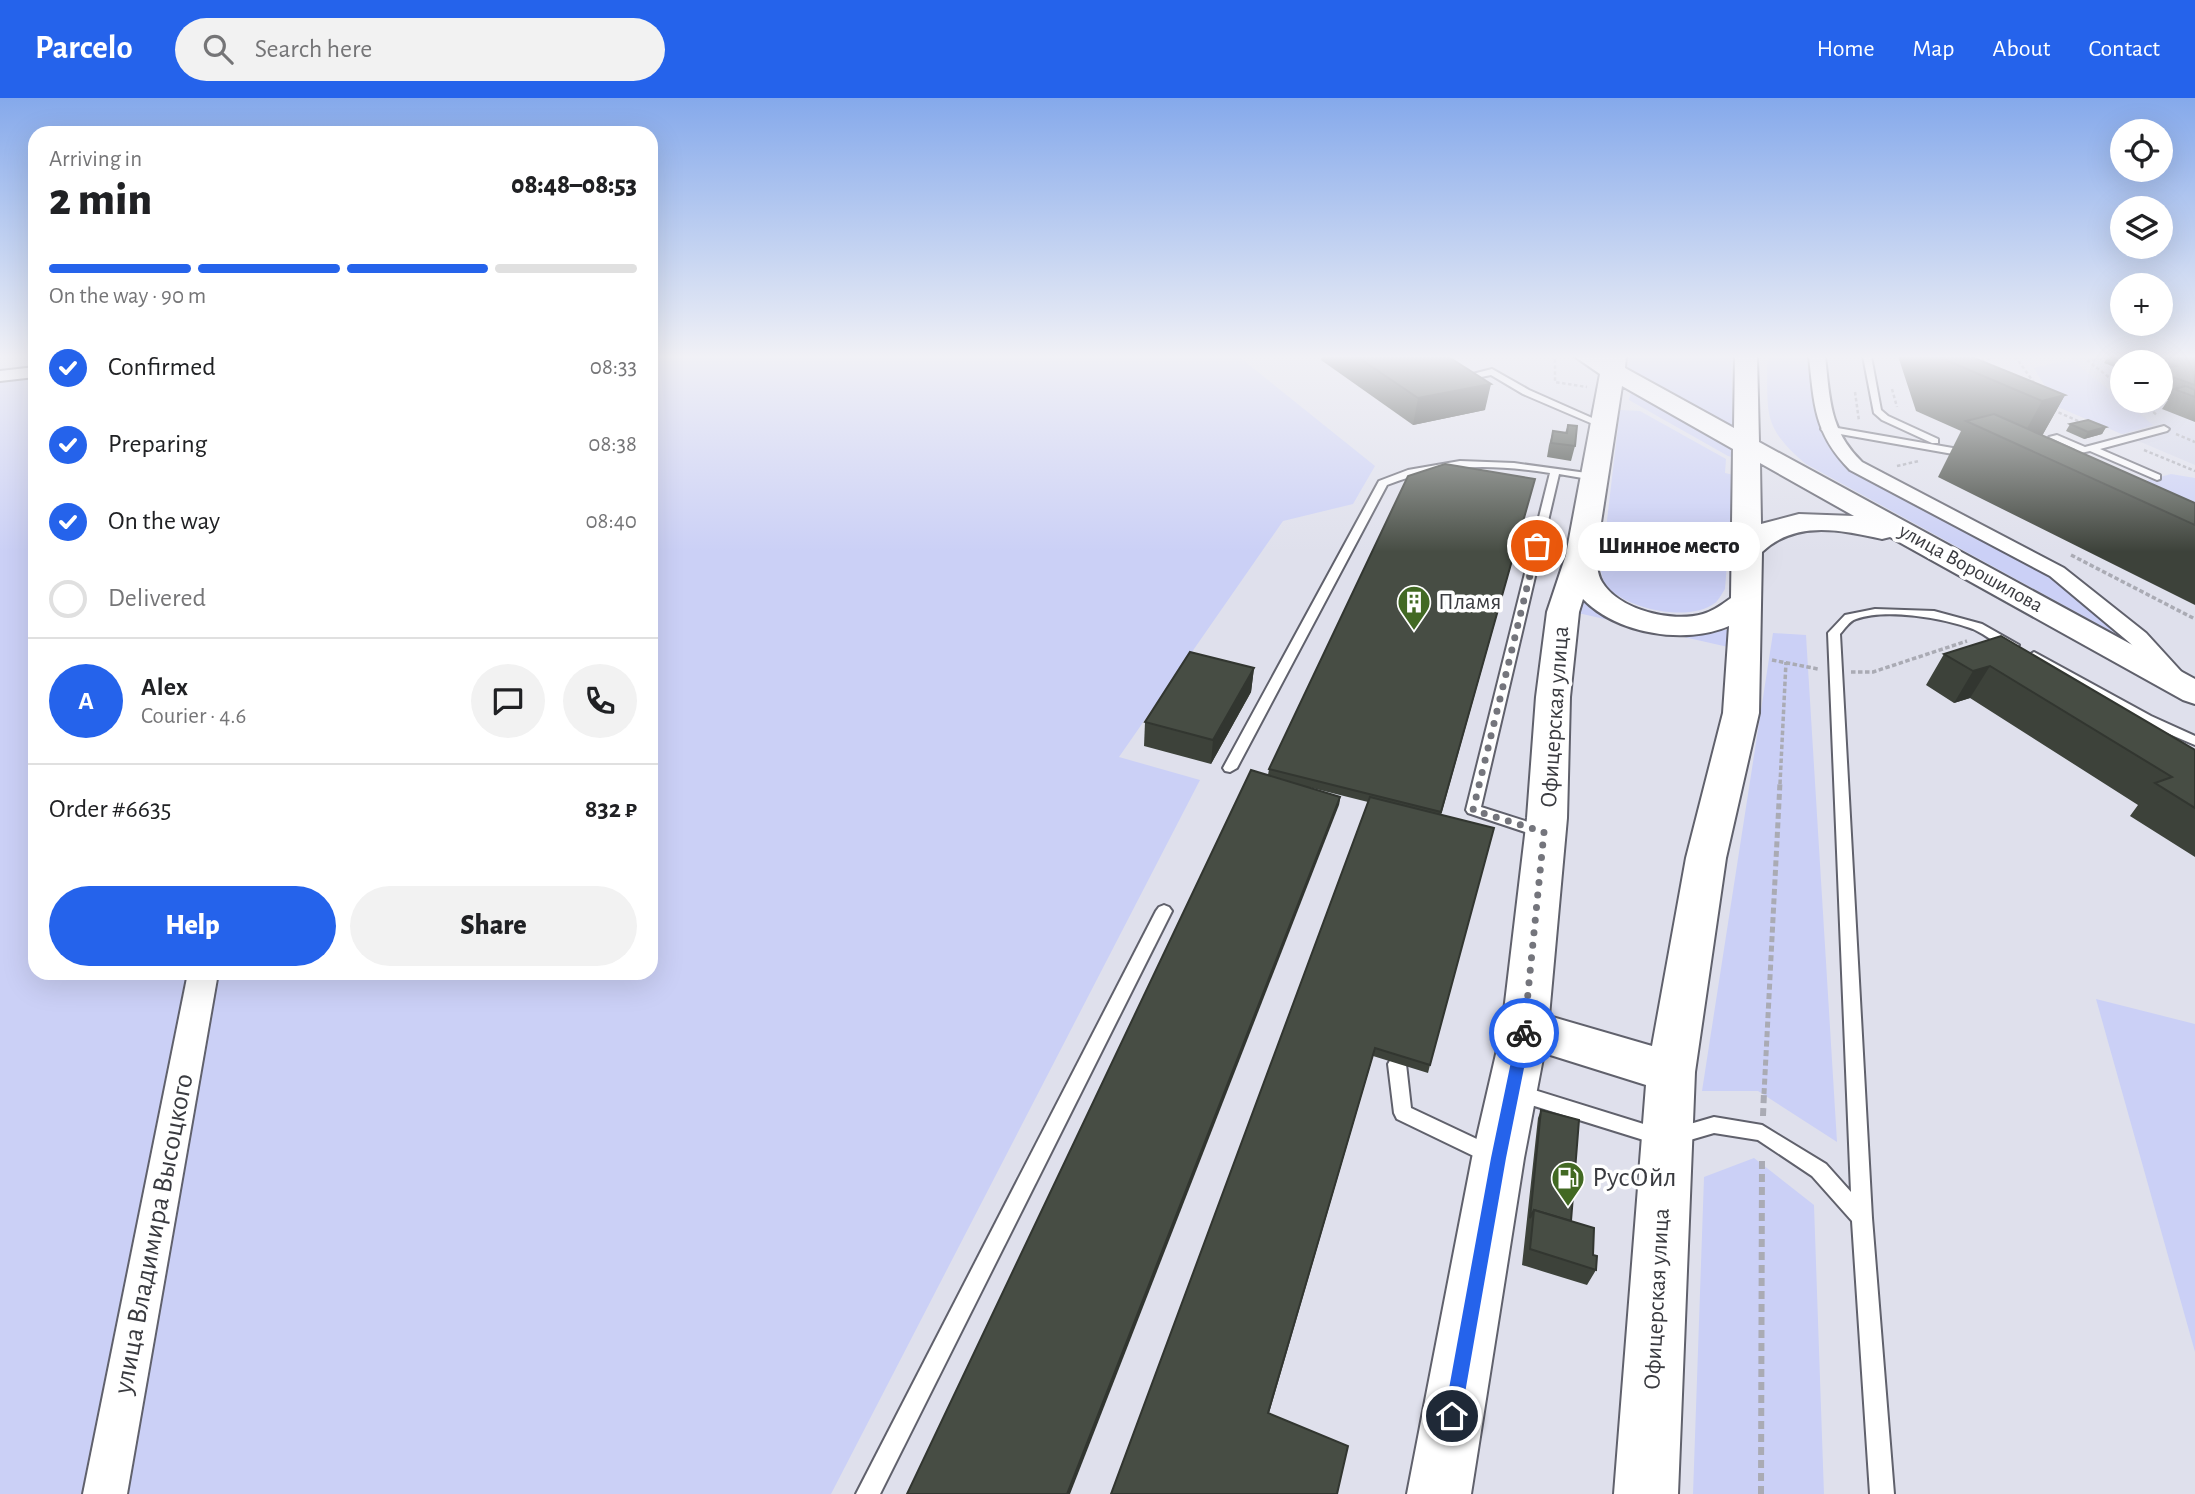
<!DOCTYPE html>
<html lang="en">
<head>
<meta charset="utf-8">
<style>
  :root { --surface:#fff; --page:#f2f2f2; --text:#202124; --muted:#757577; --line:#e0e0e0; --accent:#2563eb }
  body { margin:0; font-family:"Alegreya Sans",sans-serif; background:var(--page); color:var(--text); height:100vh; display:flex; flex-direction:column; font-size:26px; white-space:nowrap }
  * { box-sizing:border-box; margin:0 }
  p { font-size:23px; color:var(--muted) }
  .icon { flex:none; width:38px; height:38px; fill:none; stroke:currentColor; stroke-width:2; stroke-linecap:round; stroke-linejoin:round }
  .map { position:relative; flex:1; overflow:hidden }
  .side { position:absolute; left:28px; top:28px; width:630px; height:854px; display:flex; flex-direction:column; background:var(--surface); border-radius:21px; box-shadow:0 7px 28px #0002 }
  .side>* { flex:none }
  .buttons { position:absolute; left:2110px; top:21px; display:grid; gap:14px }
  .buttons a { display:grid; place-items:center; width:63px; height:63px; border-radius:50%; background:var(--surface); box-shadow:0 7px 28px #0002; font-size:35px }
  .pin { position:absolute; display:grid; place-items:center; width:60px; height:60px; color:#fff; margin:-30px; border:4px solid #fff; border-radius:50%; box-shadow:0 2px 7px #0007 }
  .courier { position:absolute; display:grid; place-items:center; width:70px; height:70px; margin:-35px; border:5px solid #2563eb; border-radius:50%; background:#fff; color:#222; box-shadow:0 2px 9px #0007 }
  .bubble { position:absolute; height:49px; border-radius:24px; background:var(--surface); box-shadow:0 7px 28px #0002; font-size:23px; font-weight:800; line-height:49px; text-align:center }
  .headline em { font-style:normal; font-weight:800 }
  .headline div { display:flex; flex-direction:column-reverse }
  .headline { display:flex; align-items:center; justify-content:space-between; height:119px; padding:0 21px }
  h1 { font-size:46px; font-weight:800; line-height:52px }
  .bar { display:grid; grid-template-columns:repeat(4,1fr); gap:10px 7px; align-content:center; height:84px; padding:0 21px }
  .bar i { height:9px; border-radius:5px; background:var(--line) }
  .bar .on { background:var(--accent) }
  .bar p { grid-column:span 4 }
  .line { display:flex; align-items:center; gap:18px; padding:0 21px; border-top:2px solid var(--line) }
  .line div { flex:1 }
  .round { display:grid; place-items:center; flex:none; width:74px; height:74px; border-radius:37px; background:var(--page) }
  ol { padding:0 21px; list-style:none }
  li { display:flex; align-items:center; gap:21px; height:77px }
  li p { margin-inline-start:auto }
  li .icon { padding:7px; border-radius:50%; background:var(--accent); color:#fff; stroke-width:4 }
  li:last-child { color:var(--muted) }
  li i { width:38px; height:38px; border:4px solid var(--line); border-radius:50% }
  .button { display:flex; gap:14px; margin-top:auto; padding:14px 21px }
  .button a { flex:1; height:80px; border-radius:42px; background:var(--accent); color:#fff; font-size:28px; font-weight:800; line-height:80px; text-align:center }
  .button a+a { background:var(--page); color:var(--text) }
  header { display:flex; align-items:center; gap:42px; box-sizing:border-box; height:98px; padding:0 35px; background:var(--accent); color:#fff }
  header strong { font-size:33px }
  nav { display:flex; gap:38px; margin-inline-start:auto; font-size:24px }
  .search { width:490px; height:63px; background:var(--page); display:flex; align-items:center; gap:18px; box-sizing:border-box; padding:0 24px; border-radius:38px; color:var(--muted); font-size:26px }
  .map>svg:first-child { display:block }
  .built { fill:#d3d6e9; fill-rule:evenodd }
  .green { fill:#cbd0f6 }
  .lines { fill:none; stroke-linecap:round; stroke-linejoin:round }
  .service-casing { stroke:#60616c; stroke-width:4 }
  .minor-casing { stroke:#60616c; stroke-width:4 }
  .secondary-casing { stroke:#60616c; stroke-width:4 }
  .path-far3 { stroke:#aaabb4; stroke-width:2.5; stroke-dasharray:3.5 2.5; stroke-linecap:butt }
  .path-far2 { stroke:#aaabb4; stroke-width:3.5; stroke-dasharray:4.5 2.5; stroke-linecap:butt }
  .path-far1 { stroke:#aaabb4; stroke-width:5; stroke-dasharray:6 3.5; stroke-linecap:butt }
  .path { stroke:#aaabb4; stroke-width:6; stroke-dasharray:8 5; stroke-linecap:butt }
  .service { fill:#fff; fill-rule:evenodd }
  .minor { fill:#fff; fill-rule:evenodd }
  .secondary { fill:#fff; fill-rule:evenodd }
  .wall { fill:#3d423a }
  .shaded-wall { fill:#323630 }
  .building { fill:#474d44; stroke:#323630; stroke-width:2 }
  .route { fill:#2563eb }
  .done { stroke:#74757c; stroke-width:7; stroke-dasharray:0 12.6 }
  .labels { text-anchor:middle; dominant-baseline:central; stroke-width:7; stroke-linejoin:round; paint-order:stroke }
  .far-street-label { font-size:21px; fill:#3a3b40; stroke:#fff }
  .poi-label { font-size:24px; fill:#3a3b40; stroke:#fff; text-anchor:start }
  .street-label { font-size:24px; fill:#3a3b40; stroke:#fff }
  .near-poi-label { font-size:28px; fill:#3a3b40; stroke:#fff; text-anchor:start }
  .near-street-label { font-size:28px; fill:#3a3b40; stroke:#fff }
</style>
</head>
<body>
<header>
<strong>Parcelo</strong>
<div class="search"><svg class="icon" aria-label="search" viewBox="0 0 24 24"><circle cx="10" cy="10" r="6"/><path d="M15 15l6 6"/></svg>Search here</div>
<nav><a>Home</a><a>Map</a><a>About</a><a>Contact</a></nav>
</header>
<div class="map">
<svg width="2195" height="1396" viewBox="0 0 2195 1396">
  <rect width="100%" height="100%" fill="#dfe0ec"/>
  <path class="built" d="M 2085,258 L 2195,258 L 2195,367 L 2058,309 L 2034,270 ZM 2123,264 L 2161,264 L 2161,303 L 2123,303 Z"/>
  <g class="green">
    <polygon points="651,258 1238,258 1375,368 1353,406 1283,423 1119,659 1200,682 831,1396 0,1396 0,282 35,278 35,875 651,875"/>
    <polygon points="1630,258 1731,258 1733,328 1627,271"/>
    <path d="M 1770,258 L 1812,258 L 1820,328 L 1836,356 L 2058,476 L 2140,546 L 2109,532 L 1806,366 C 1762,329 1768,316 1767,263 Z"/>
    <polygon points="2068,262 2078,267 2153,327 2122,336 2058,309 2034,270"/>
    <polygon points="1631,292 1736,351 1735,360 1728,358 1629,302"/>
    <path d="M 1620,312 L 1640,313 L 1726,361 L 1725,375 L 1734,377 L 1725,491 C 1722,495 1719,502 1715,505 C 1689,525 1627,511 1606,488 C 1603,484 1602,478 1601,473 Z"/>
    <polygon points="2171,376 2195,380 2195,416 2145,383"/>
    <polygon points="1583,495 1697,532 1729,532 1728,549 1578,515"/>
    <polygon points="1773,535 1806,537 1837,1044 1758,993 1702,993"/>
    <polygon points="2096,901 2195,926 2195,1254"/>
    <polygon points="1754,1060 1814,1107 1824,1396 1693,1396 1704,1079"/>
  </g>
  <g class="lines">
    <defs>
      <g id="service">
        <polygon points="1863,258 1871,258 1881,312 1888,318 1938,341 1938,345 1932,345 1882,322 1874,315"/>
        <polygon points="1492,271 1529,292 1608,327 1600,329 1523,296 1491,277 1461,283 1457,280"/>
        <polygon points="1826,328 1970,353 1975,356 1970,359 1823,333 1821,331"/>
        <polygon points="2164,328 2169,331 2167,333 2100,351 2160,377 2160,381 2157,382 2090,353 2057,360 2057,356 2075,351 2049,339 2057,337 2085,349"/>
        <path d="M 1460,363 L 1514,365 L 1594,376 L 1599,379 L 1594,382 L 1559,376 L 1481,709 L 1547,730 L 1549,734 L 1547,738 L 1537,738 L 1468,715 L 1466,712 L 1550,375 C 1492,366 1442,365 1387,387 L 1237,670 L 1230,674 L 1225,673 L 1223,670 L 1379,383 L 1408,372 Z"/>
        <path d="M 1875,511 L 1934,513 L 1982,526 L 2019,547 L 2017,550 C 2002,552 1987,537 1973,531 C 1943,520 1887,510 1856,521 C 1849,523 1845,531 1840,536 L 1872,1120 L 1894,1396 L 1870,1396 L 1852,1123 L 1812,1078 L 1758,1042 L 1714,1035 L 1666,1049 L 1518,1003 L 1512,1000 L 1509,995 L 1512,990 L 1518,987 L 1666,1033 L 1714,1019 L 1762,1027 L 1826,1066 L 1851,1094 L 1828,535 L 1845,517 Z"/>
        <polygon points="2034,554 2151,618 2195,638 2195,647 2141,624 2030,561 2028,558"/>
        <polygon points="1164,807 1169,809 1172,813 880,1396 856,1396 1156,813 1159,809"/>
        <polygon points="1397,959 1403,961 1406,966 1411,1010 1498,1051 1500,1057 1498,1063 1491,1065 1484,1063 1397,1021 1394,1015 1388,966 1391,961"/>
      </g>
      <g id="minor">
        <path d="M 1809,258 L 1825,258 C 1830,301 1829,332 1862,364 L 2064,470 L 2146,535 L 2188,581 L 2192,586 L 2188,591 L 2172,591 L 2130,545 L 2050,478 L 1850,372 C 1814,336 1814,306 1809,258 Z"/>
        <polygon points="35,269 35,279 0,283 0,273"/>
        <polygon points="188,875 218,875 127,1396 83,1396"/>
      </g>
      <path id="secondary" d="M 1574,258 L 1626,258 L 1625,270 L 1734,330 L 1735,258 L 1757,258 L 1759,344 L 2195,581 L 2195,606 L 2183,602 L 1890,439 L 1882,441 C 1840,432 1796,422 1762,454 L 1759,615 L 1726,760 L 1695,974 L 1678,1396 L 1614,1396 L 1646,987 L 1544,955 L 1524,1060 L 1471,1396 L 1407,1396 L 1472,1060 L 1502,930 L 1527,720 L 1536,599 L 1547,514 L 1566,457 L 1600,276 ZM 1622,288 L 1733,351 L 1731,500 C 1723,506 1713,513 1703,516 C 1672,525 1619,512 1602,484 C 1597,476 1597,466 1596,457 ZM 1760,365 L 1854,418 L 1799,416 L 1761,426 ZM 1583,501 C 1617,536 1685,547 1729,528 L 1723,615 L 1686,760 L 1652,948 L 1549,918 L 1567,720 L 1570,599 L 1579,514 Z"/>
    </defs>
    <use href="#service" class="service-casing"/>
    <use href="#minor" class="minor-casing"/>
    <use href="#secondary" class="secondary-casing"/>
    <g class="path-far3">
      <polyline points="1550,258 1555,261 1555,284 1587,289"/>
      <polyline points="2015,258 2037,289"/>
      <polyline points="2094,258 2097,261 2088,263 2123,290"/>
      <polyline points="2097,261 2111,258"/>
      <polyline points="1975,264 1998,258"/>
      <polyline points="1892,291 1897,309"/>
      <polyline points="1855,294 1859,323"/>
      <polyline points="2139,303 2157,317"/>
      <polyline points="2053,312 2085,326"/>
      <polyline points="2176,336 2195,344"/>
      <polyline points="2144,352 2195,373"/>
      <polyline points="1897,368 1919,363"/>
    </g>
    <g class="path-far2">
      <polyline points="2071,457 2195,521"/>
      <polyline points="1772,562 1818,571"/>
      <polyline points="1851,574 1873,574 1967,543"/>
      <polyline points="1780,686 1786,564"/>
    </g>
    <polyline class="path-far1" points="1764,996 1780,684"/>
    <g class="path">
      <polyline points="1763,1018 1764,994"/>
      <polyline points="1761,1396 1762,1058"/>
    </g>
    <use href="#service" class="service"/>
    <use href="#minor" class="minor"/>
    <use href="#secondary" class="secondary"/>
  </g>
  <g class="wall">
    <polygon points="1322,258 1447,258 1485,312 1413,327 1321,262"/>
    <polygon points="1898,258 1974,258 1974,260 2065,297 2042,338 2195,405 2195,507 1938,379 1961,333 1916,313"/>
    <polygon points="2108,258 2195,258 2195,324 2162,311 2168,302 2161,299 2161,264 2123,264 2123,272 2104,265"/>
    <polygon points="2070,326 2106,329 2102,336 2084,341 2066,333"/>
    <polygon points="1568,327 1575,348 1571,363 1547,359 1549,347 1553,333 1565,335"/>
    <polygon points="1535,381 1441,717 1430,967 1428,975 1373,958 1269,1315 1111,1396 1368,704 1308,689 1340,699 1339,707 1268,677 1269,671"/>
    <polygon points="2001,538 2195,652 2195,759 2130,718 2138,707 1970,600 1954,605 1926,587 1944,556"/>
    <polygon points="1254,570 1251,594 1211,666 1144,648 1145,624"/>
    <polygon points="1541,1012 1571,1123 1593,1157 1596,1172 1587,1187 1522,1167 1538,1020"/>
  </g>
  <g class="shaded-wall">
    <polygon points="1491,286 1485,312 1413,327 1418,300"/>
    <polygon points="2065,297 2034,352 2018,347 2042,303"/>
    <polygon points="2106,329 2102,336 2084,341 2088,334"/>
    <polygon points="1990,568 1970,600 1954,605 1973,573"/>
    <polygon points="1254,570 1251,594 1211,666 1213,642"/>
    <polygon points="1340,699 1339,707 1070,1396 1067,1396"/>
  </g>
  <g class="building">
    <polygon points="1356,258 1447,258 1491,286 1418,300"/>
    <polygon points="1941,258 1974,258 1974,260 2065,297 2042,303 1941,260"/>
    <polygon points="2149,258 2195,258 2195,287 2161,275 2161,268 2166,270 2176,268"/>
    <polygon points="2186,288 2195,292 2195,299 2174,291"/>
    <polygon points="1994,316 2195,405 2195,427 1966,323"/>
    <polygon points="2088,322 2106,329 2088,334 2070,326"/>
    <polygon points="1568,327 1577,328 1575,348 1551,345 1553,333 1567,335"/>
    <polygon points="1445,366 1535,381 1441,714 1269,671 1408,378"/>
    <polygon points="2001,538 2195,652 2195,710 2155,685 2172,679 1990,568 1973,573 1944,556"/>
    <polygon points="1190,554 1254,570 1213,642 1145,624"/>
    <polygon points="1251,672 1340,699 1067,1396 907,1396"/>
    <polygon points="1370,699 1494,730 1430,967 1375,950 1268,1315 1348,1348 1337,1396 1111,1396"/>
    <polygon points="1541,1012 1579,1022 1571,1123 1534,1112 1530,1120"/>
    <polygon points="1534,1112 1594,1130 1593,1157 1597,1158 1596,1172 1530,1151"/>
  </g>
  <linearGradient id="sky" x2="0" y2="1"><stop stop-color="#85a9eb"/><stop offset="0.57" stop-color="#f1f1f6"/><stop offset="1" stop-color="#f1f1f6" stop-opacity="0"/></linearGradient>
  <rect width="2195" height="454" fill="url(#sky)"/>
  <polygon class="route" points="1524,930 1531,935 1506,1060 1461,1318 1459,1325 1452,1327 1446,1325 1444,1318 1491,1060 1517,935"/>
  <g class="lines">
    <polyline class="done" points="1524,935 1544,734 1473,712 1537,448"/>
  </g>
  <defs>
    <symbol id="building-pin" viewBox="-11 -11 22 30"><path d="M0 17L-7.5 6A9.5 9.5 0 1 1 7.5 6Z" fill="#426923" stroke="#fff"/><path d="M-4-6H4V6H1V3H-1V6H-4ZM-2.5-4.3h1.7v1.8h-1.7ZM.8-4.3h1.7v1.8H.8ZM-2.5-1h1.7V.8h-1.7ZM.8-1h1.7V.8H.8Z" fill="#fff"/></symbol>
    <symbol id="fuel-pin" viewBox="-11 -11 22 30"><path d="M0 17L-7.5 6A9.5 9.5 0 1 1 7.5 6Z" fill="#426923" stroke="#fff"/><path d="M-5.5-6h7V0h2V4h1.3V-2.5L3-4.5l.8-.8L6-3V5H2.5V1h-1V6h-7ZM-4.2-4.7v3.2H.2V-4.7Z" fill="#fff"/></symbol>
  </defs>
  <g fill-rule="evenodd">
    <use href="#building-pin" x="1395" y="485" width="38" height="52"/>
    <use href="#fuel-pin" x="1549" y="1061" width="38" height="52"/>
  </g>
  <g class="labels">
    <g class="far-street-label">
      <text transform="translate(1971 470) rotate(29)">улица Ворошилова</text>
    </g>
    <g class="poi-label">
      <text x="1438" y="504">Пламя</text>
    </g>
    <g class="street-label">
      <text transform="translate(1555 619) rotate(-86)">Офицерская улица</text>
      <text transform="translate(1657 1201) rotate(-87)">Офицерская улица</text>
    </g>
    <g class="near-poi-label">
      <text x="1592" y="1080">РусОйл</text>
    </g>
    <g class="near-street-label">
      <text transform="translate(154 1136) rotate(-79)">улица Владимира Высоцкого</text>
    </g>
  </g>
</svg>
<div class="buttons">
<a><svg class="icon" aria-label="locate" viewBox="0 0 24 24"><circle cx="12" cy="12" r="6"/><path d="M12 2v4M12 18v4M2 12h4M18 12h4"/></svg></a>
<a><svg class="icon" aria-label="layers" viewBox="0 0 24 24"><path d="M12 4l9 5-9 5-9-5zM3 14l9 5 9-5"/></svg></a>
<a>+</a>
<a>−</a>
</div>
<div class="pin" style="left:1537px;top:448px;background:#ea580c"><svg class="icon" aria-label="bag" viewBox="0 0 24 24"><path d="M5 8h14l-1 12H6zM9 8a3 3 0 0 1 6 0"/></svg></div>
<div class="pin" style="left:1452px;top:1318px;background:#1f2937"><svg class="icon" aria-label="home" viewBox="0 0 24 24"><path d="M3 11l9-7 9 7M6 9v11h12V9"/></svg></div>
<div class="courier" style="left:1524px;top:935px"><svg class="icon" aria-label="bike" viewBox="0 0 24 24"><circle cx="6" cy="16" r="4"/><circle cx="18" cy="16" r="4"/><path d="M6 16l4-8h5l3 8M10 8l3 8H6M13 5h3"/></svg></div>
<div class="bubble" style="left:1578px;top:424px;width:182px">Шинное место</div>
<section class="side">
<div class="headline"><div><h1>2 min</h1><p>Arriving in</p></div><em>08:48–08:53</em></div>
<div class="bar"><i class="on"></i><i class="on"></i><i class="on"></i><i></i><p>On the way · 90 m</p></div>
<ol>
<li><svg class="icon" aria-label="check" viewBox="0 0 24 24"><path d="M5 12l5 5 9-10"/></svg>Confirmed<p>08:33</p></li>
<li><svg class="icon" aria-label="check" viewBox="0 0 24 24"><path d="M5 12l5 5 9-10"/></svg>Preparing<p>08:38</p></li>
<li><svg class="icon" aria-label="check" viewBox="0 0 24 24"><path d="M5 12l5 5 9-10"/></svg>On the way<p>08:40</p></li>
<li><i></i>Delivered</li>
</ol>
<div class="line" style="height:126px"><b class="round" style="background:var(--accent);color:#fff">A</b><div><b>Alex</b><p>Courier · 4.6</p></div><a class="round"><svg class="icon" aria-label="chat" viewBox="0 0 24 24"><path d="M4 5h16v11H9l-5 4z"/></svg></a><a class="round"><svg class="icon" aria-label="phone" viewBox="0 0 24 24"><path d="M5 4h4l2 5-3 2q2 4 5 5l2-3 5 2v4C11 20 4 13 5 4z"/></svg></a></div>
<div class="line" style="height:91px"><div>Order #6635</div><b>832 ₽</b></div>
<div class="button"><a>Help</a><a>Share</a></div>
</section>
</div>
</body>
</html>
